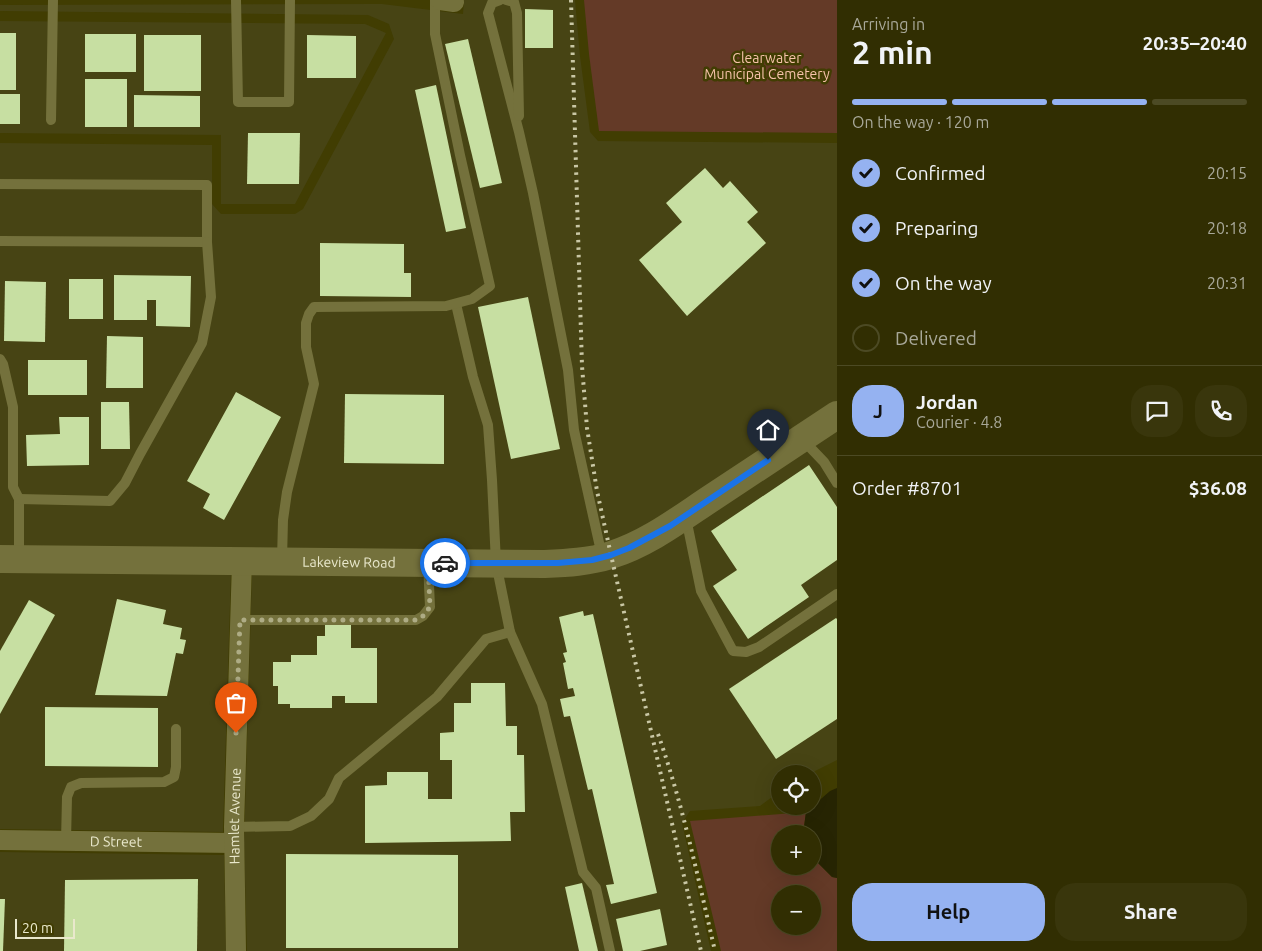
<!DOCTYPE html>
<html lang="en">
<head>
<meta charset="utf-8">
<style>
  :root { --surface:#312e02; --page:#39360c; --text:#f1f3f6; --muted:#a8a899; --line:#4c4a24; --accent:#95b2f1 }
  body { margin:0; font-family:Ubuntu,sans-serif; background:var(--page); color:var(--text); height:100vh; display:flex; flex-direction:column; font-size:19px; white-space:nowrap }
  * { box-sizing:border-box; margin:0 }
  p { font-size:16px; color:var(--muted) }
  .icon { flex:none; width:28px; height:28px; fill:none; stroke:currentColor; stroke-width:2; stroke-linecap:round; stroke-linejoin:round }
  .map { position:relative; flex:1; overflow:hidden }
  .drawer { display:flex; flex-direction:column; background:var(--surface); width:425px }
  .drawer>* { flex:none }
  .fabs { position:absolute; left:771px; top:765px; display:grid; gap:10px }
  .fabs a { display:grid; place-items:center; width:50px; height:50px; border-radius:50%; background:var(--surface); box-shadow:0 5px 20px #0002,0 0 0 1px var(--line); font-size:25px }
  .scale { position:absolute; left:15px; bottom:12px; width:60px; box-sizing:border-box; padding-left:5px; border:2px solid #e9e8cc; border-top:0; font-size:14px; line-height:18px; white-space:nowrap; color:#e9e8cc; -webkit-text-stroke:4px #413d02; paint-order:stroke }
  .pin { position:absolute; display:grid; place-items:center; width:42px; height:42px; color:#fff; margin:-51px -21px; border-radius:50% 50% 50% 0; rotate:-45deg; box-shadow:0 0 5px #0007 }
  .pin .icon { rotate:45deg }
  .courier { position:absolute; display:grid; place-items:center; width:50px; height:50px; margin:-25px; border:4px solid #1a73e8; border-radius:50%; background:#fff; color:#222; box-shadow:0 1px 6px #0007 }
  .head em { font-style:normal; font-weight:600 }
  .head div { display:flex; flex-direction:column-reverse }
  .head { display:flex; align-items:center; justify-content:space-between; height:85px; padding:0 15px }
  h1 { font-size:32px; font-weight:600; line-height:38px }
  .bar { display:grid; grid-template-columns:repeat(4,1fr); gap:8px 5px; align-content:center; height:60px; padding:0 15px }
  .bar i { height:6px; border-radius:4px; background:var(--line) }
  .bar .current { background:var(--accent) }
  .bar p { grid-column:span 4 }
  .line { display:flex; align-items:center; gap:12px; padding:0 15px; border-top:1px solid var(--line) }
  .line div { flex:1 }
  .round { display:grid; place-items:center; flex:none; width:52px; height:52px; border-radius:20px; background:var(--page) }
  ol { padding:0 15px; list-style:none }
  li { display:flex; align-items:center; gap:15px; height:55px }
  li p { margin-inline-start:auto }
  li .icon { padding:5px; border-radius:50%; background:var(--accent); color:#111; stroke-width:4 }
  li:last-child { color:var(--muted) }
  li i { width:28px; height:28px; border:2px solid var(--line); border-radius:50% }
  .button { display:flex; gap:10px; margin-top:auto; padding:10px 15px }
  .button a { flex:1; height:58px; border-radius:20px; background:var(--accent); color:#111; font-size:20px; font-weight:600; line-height:58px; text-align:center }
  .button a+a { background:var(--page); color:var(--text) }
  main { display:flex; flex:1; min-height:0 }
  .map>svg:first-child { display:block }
  .built { fill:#474414 }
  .green { fill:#643a27; fill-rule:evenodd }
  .water { fill:#272503 }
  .building { fill:#c7dfa2 }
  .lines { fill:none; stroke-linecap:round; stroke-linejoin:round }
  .lane { stroke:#74713c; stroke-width:10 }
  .street { stroke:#74713c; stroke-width:20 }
  .secondary { stroke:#74713c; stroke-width:28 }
  .rail { stroke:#c9c7a5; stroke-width:4; stroke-dasharray:2.5 5; stroke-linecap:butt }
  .done { stroke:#aeac85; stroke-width:5; stroke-dasharray:0 9 }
  .route { stroke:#1a73e8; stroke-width:6 }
  .labels { text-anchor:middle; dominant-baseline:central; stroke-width:5; stroke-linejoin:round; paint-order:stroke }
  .park-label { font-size:14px; fill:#f7c3ab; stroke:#413d02 }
  .street-label { font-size:14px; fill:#e9e8cc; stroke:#413d02 }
</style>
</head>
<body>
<main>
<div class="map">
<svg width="837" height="951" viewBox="0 0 837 951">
  <rect width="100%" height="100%" fill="#413d02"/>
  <g class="built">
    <polygon points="464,0 575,0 580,56 590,132 598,141 837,143 837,402 665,516 625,537 572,551 0,547 0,143 212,145 212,204 221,214 295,214 303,209 394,39 389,24 368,15 0,11 0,5 382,4 463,14"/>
    <polygon points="0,21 365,24 386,33 295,204 221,204 221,135 0,133"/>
    <polygon points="837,428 837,760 809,774 780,774 780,791 760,806 690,811 682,823 711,951 247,951 244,843 252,573 573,574"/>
    <polygon points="0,570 231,572 223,832 0,829"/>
    <polygon points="0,852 224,855 226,951 0,951"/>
  </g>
  <g class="green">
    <polygon points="584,0 837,0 837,133 599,131 589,54"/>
    <path d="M 806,812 L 803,834 L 780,834 L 780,866 L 812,866 L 813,858 L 832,877 L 837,878 L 837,951 L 721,951 L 690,821 ZM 780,894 L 812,894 L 812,926 L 780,926 Z"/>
  </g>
  <polygon class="water" points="837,788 837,878 832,877 813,858 812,834 803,834 806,812 830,791"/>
  <g class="building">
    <polygon points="525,9 553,10 553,48 525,48"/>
    <rect x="0" y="33" width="16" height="57"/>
    <rect x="85" y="34" width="51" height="38"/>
    <rect x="144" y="35" width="57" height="56"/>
    <polygon points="307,35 356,36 356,78 307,78"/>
    <polygon points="468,39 502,183 480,188 445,44"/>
    <rect x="85" y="79" width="42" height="48"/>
    <polygon points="436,85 466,228 446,232 415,90"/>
    <rect x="0" y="94" width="20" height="30"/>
    <polygon points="134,95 200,96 200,127 134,127"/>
    <polygon points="248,133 300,133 299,184 247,184"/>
    <polygon points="705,168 723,188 730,181 758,212 747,222 766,243 687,316 639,260 682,222 666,203"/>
    <polygon points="320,243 404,244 404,273 411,273 411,297 320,296"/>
    <polygon points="114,275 191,276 190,327 156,326 156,300 147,300 147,320 114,320"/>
    <rect x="69" y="279" width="34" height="40"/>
    <polygon points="5,281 46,282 45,342 4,341"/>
    <polygon points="528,297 560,449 511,459 478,307"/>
    <polygon points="107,336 143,337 143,388 106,388"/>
    <rect x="28" y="360" width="59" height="35"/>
    <polygon points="236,392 281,417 224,520 203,508 210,494 187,481"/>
    <polygon points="345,394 444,395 444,464 344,463"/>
    <polygon points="101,402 129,402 130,449 101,449"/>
    <polygon points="59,417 89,417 89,465 27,466 26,435 60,434"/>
    <polygon points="809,465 837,507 837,560 801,585 809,597 748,639 713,586 737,570 711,531"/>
    <polygon points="117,599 166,610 163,624 182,628 180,639 186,640 183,654 176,653 167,696 95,695"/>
    <polygon points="29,600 55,615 0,714 0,651"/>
    <polygon points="583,611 584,616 593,614 657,893 611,904 606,885 614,884 592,789 588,790 570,716 564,717 560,699 575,696 573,688 568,689 563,663 566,662 563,653 567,652 559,617"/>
    <polygon points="836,618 837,619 837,719 776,759 729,689"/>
    <polygon points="325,623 351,623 351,648 377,648 377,703 345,703 345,696 332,696 332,708 290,708 290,704 278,704 278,686 273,686 273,662 291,662 291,655 317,655 317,636 325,636"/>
    <polygon points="471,683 505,683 506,726 517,726 517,755 524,755 525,812 510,812 511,841 365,843 365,786 387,785 387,772 428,772 428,799 452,799 452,760 440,760 440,733 454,732 454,703 471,703"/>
    <polygon points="45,707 158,708 158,767 45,766"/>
    <polygon points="286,854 458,855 458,948 286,948"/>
    <polygon points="198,879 197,951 64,951 65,880"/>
    <polygon points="582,883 598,951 579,951 565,887"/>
    <polygon points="0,899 5,899 3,951 0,951"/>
    <polygon points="660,909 667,945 640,951 623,951 616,919"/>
  </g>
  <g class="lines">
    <g class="lane">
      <polyline points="236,0 238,102 289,102 290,0"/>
      <polyline points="500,0 492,3 488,13 519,132 533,193 568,370 574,430 602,556"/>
      <polyline points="506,0 514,2 517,13 519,116"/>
      <polyline points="51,120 53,0"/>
      <polyline points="0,184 207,185 207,242 0,241"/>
      <polyline points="456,304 473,377 488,425 492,480 496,563 510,632 542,704 583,872 596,888 610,951"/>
      <polyline points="0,359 3,364 13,407 13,487 19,499 19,557"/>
      <polyline points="802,439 824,462 837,483"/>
      <polyline points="19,499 110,501 125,483 140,454 202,343 211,297 207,242"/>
      <polyline points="686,518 701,591 733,651 746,652 759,647 837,594"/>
      <polyline points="282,560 283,520 287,492 314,384 306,347 306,323 309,314 314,307 446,306 472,299 490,286 460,155 435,34 435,0"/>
      <polyline points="239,620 416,620 423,616 430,607 428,563"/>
      <polyline points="234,827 290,826 311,816 329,799 339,778 437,697 486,639 510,632"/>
      <polyline points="66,841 67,797 71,787 81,783 164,782 174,777 176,767 176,729"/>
    </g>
    <g class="street">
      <polyline points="440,0 454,2"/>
      <path id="s1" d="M 0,840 L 234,843"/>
      <path id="s2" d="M 236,951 L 234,827 L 242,561"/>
    </g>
    <path class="secondary" id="s3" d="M 0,559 L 544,564 C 566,563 589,562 611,555 C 649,543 681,518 713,497 C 755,469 796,442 837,415"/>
    <g class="rail">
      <polyline points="571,0 582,366 587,428 597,491 611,555 701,951"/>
      <path d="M 658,734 C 683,805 698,878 715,951"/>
    </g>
  </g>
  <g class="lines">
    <polyline class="done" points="236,733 240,620 416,620 423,616 430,607 428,562 445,563"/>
    <polyline class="route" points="445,563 558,563 592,560 611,555 629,548 670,526 768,460"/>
  </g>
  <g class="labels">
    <g class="park-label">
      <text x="767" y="58">Clearwater<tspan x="767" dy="16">Municipal Cemetery</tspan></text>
    </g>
    <g class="street-label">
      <text stroke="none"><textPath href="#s3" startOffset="349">Lakeview Road</textPath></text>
      <text stroke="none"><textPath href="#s2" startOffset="135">Hamlet Avenue</textPath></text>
      <text stroke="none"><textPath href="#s1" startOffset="116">D Street</textPath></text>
    </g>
  </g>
</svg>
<div class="fabs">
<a><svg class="icon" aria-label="locate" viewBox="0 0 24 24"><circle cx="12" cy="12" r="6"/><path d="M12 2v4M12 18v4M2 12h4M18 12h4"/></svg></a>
<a>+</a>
<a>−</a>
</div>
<div class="scale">20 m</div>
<div class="pin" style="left:236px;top:733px;background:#ea580c"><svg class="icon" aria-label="bag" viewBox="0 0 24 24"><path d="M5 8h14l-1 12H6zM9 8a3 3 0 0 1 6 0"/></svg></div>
<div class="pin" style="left:768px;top:460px;background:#1f2937"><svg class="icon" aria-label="home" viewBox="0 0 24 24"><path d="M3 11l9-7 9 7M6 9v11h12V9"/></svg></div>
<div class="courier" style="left:445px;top:563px"><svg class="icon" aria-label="car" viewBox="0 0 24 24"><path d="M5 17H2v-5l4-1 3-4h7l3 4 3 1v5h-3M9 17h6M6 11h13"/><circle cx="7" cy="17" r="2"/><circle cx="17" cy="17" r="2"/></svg></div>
</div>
<section class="drawer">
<div class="head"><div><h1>2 min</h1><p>Arriving in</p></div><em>20:35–20:40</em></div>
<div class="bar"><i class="current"></i><i class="current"></i><i class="current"></i><i></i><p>On the way · 120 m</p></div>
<ol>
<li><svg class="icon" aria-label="check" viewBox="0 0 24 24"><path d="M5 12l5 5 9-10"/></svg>Confirmed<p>20:15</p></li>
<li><svg class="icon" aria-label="check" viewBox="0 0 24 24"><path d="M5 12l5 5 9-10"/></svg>Preparing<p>20:18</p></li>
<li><svg class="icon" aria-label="check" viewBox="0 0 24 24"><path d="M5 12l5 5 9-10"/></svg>On the way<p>20:31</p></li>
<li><i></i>Delivered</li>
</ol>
<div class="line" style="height:90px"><b class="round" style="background:var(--accent);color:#111">J</b><div><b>Jordan</b><p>Courier · 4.8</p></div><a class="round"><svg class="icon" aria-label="chat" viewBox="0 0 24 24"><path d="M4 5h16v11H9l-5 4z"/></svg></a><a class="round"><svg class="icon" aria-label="phone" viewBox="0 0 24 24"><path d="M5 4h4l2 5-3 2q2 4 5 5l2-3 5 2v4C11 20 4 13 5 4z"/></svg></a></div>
<div class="line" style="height:65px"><div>Order #8701</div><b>$36.08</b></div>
<div class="button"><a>Help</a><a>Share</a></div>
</section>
</main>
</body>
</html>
